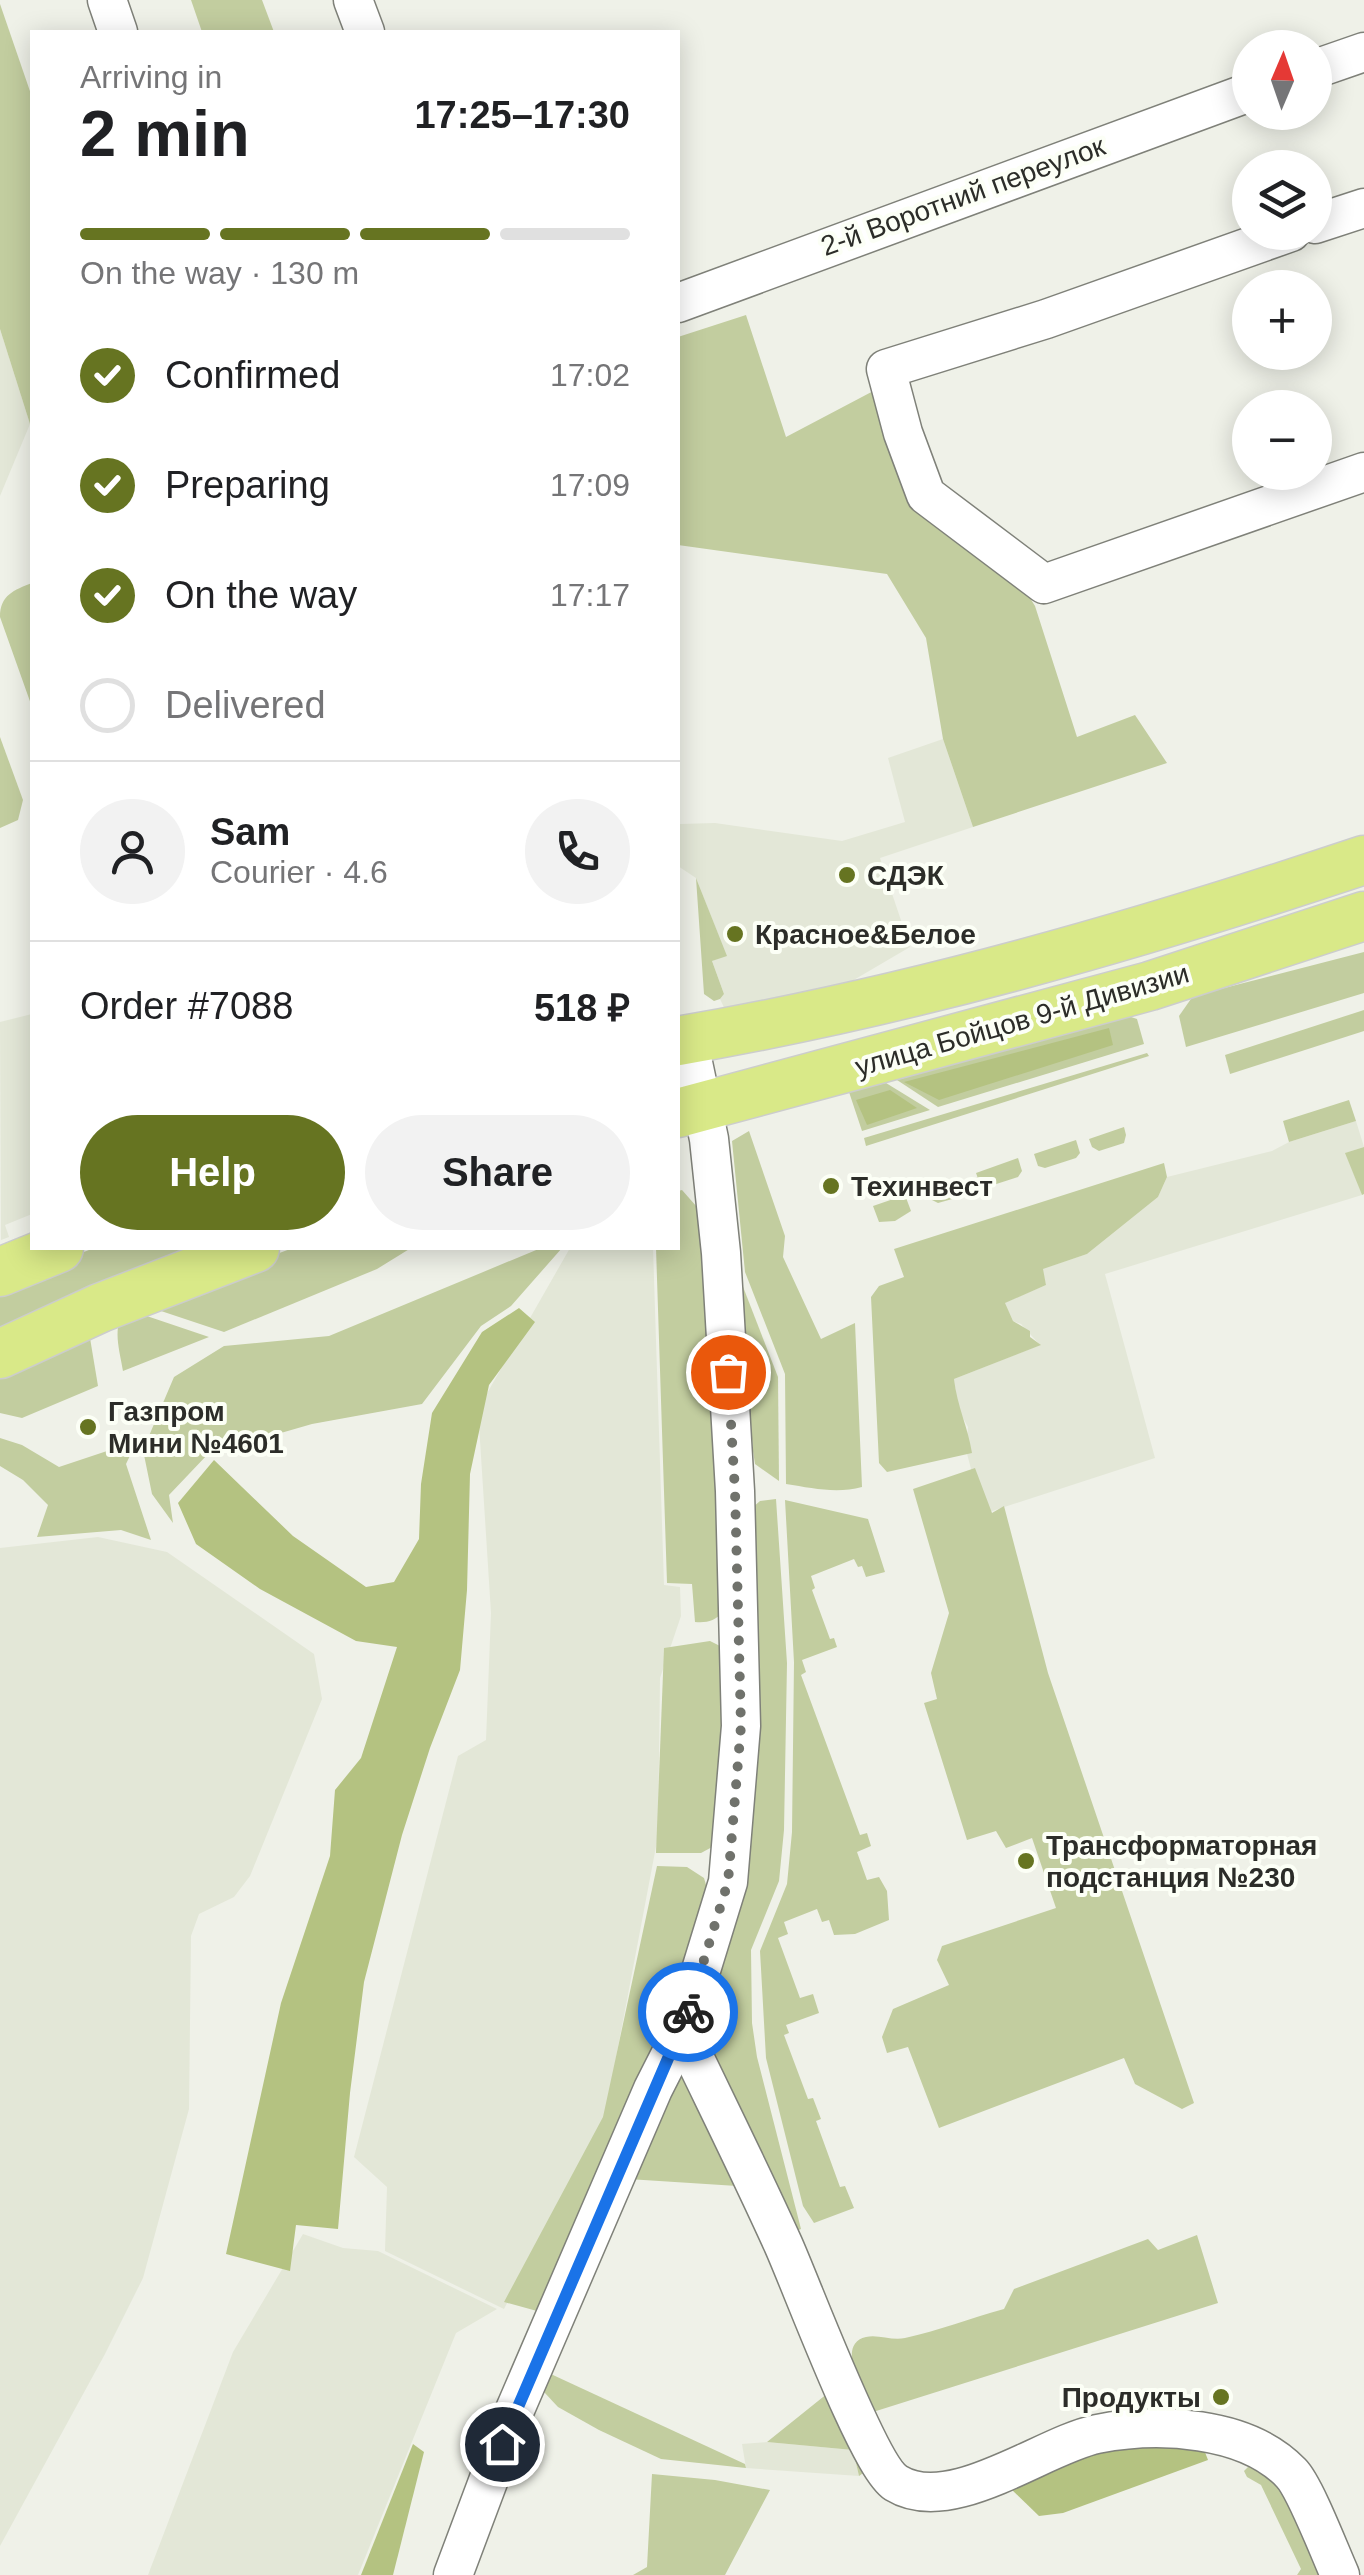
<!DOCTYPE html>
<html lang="en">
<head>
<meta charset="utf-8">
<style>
  :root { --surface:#fff; --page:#f2f2f2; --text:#202124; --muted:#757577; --line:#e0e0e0; --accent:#667421 }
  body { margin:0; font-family:Arial,sans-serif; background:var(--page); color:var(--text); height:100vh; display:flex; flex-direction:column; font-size:38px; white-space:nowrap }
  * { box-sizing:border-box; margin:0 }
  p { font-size:32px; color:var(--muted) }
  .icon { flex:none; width:55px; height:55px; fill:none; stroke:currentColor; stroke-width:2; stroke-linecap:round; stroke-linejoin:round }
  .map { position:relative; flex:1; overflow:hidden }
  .side { position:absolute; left:30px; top:30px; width:650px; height:1220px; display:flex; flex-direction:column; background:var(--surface); border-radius:0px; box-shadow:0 5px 25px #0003 }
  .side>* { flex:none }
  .needle { width:65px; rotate:2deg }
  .buttons { position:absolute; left:1232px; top:30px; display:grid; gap:20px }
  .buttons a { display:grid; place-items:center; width:100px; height:100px; border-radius:50%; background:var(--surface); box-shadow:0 5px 25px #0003; font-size:50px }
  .pin { position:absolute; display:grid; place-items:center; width:85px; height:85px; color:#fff; margin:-42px; border:5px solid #fff; border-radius:50%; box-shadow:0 2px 10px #0007 }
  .courier { position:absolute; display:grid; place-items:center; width:100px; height:100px; margin:-50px; border:8px solid #1a73e8; border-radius:50%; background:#fff; color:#222; box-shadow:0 2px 12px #0007 }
  .headline em { font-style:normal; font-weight:700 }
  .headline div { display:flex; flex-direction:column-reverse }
  .headline { display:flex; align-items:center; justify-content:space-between; height:170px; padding:0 50px }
  h1 { font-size:65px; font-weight:700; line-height:75px }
  .bar { display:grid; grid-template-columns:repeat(4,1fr); gap:15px 10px; align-content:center; height:120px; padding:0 50px }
  .bar i { height:12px; border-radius:8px; background:var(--line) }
  .bar .current { background:var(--accent) }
  .bar p { grid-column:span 4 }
  .line { display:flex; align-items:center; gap:25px; padding:0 50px; border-top:2px solid var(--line) }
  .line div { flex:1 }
  .round { display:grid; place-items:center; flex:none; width:105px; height:105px; border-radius:52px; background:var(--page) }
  ol { padding:0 50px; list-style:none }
  li { display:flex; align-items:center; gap:30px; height:110px }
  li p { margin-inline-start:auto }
  li .icon { padding:10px; border-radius:50%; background:var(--accent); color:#fff; stroke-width:4 }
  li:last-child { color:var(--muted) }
  li i { width:55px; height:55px; border:5px solid var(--line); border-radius:50% }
  .cta { display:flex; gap:20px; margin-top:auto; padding:20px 50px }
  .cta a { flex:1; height:115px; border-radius:60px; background:var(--accent); color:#fff; font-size:40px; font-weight:700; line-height:115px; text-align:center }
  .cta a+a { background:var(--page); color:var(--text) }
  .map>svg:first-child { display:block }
  .built { fill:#e3e7d7 }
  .green { fill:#c2cd9f }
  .forest { fill:#b4c281 }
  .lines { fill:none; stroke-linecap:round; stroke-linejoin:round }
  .minor-casing { stroke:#7f8179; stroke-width:41 }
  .major-casing { stroke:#cccdcc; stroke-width:51 }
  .minor { stroke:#fff; stroke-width:38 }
  .major { stroke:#d9e988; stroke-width:48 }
  .done { stroke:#70726c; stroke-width:10; stroke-dasharray:0 18 }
  .route { stroke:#1a73e8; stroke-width:12 }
  .poi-dot { fill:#667421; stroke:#fcfff6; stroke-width:4 }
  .labels { text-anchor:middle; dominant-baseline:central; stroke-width:8; stroke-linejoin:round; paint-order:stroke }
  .street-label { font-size:28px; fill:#2c2d29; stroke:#fcfff6 }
  .poi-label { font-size:28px; font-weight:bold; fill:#2c2d29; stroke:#fcfff6; text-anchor:start }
</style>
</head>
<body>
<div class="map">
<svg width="1364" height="2575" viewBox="0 0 1364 2575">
  <rect width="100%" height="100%" fill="#eff1e8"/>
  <g class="built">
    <polygon points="0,329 30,424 0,496"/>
    <polygon points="943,739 973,827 880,858 910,947 852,981 730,1020 720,999 724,994 712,961 726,955 696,878 678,866 680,824 715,823 842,841 905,822 888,758"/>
    <polygon points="32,1014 32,1214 5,1225 9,1237 1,1240 0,1022"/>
    <polygon points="1356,1121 1364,1147 1346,1153 1362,1195 1105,1274 1155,1458 983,1514 966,1450 968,1427 958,1409 954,1379 1040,1345 1021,1324 1013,1321 1004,1303 1046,1285 1042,1269 1087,1254 1158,1197 1167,1177 1272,1151 1289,1142"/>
    <polygon points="570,1248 653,1248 664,1585 680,1587 681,1616 660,1678 658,1836 605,2116 504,2309 385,2251 387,2187 354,2157 458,1756 486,1740 491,1613 478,1409"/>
    <polygon points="98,1537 167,1552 314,1654 322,1699 250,1876 234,1897 199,1914 191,1936 189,2109 143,2278 105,2354 0,2546 0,1548"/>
    <polygon points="303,2234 343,2248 378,2251 497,2309 456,2333 358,2575 148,2575 233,2352"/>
    <polygon points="767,2442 853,2450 859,2476 746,2468 742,2444"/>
  </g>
  <g class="green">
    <polygon points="191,0 262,0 274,32 202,32"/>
    <polygon points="0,4 32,97 30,424 0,329"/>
    <polygon points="746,315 786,437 879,388 916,499 1017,577 1035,606 1077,737 1135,715 1167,763 973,827 943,739 926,638 887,574 678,545 678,337"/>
    <path d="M 32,583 L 32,707 L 0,617 C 0,595 14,590 32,583 Z"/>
    <polygon points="0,737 23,800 18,820 0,828"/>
    <polygon points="696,878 727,956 712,961 724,994 720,999 714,1001 704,994"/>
    <polygon points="1364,952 1364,993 1186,1047 1179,1016 1193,996"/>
    <polygon points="1364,1010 1364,1031 1230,1074 1225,1055"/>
    <polygon points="1125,1015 1137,1019 1144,1044 938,1107 897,1080"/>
    <polygon points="1147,1053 1149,1056 866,1146 864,1138"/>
    <polygon points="886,1083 930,1110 862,1131 849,1092"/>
    <polygon points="1349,1100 1356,1121 1289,1142 1283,1121"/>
    <polygon points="1124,1127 1126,1135 1124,1143 1099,1151 1092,1147 1089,1139"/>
    <path d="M 749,1131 L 785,1236 L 783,1257 L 821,1339 L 855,1323 L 862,1487 C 836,1494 812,1488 786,1484 L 785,1374 L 745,1272 L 732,1141 Z"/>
    <polygon points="1076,1140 1080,1153 1076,1158 1045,1168 1038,1166 1034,1154"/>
    <polygon points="1364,1147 1364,1194 1362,1195 1345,1153"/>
    <polygon points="1018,1158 1022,1171 1018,1177 987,1187 980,1184 976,1173"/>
    <path d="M 1164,1163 L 1167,1177 L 1158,1197 L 1087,1254 L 1043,1269 L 1046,1285 L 1005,1303 L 1013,1321 L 1030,1331 L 1030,1337 L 1041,1345 L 954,1379 C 957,1406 968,1427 972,1453 L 887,1472 L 879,1463 L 871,1297 L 879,1286 L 904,1277 L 894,1249 Z"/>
    <polygon points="963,1180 966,1188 963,1196 938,1203 930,1199 928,1192"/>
    <path d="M 682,1190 L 704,1215 L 723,1612 C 715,1621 707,1623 695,1622 L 692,1584 L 667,1583 L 656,1248 L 678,1248 L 678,1191 Z"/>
    <polygon points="905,1195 911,1211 895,1221 879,1222 873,1206"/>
    <polygon points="94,1248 220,1248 0,1338 0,1285"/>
    <polygon points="293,1248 411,1248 377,1269 224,1332 140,1304"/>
    <polygon points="541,1248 562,1248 511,1306 481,1326 422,1404 312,1424 208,1454 169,1495 173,1523 152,1494 143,1450 174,1377 224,1346 329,1336"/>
    <polygon points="740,1279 778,1377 779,1481 755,1464 753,1451"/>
    <path d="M 126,1309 L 209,1337 L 123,1371 C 120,1351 111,1326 126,1309 Z"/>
    <polygon points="88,1326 98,1386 22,1418 0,1413 0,1369"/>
    <polygon points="0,1438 22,1445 59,1467 137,1441 126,1464 151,1540 121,1530 37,1537 48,1505 23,1480 0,1466"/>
    <polygon points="975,1468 992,1513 1004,1506 1048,1673 1194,2103 1182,2109 1135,2084 1124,2058 939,2128 908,2047 887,2053 882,2037 893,2009 949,1985 937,1960 942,1946 1056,1908 1032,1838 1006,1848 996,1831 967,1840 924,1703 937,1699 931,1673 949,1613 913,1489"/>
    <polygon points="776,1499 787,1663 784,1830 779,1881 751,1950 752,2023 757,2057 801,2229 794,2232 701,2036 752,1508 760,1501"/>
    <polygon points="785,1500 868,1519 885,1572 866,1577 862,1566 858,1567 854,1559 811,1576 815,1588 812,1590 830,1639 834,1638 837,1647 802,1660 806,1672 801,1675 860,1835 867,1833 871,1846 857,1852 867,1880 879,1877 887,1891 889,1920 855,1934 834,1935 829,1920 822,1922 817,1909 784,1922 788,1934 778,1938 800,1998 813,1994 819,2013 786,2025 789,2033 784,2035 808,2099 813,2098 821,2119 816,2121 840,2187 845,2186 854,2208 814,2223 803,2206 766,2058 760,1951 787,1884 792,1832 794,1662"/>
    <polygon points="710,1641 722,1647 725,1729 714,1846 701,1853 656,1853 664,1648"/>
    <polygon points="657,1866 687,1867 704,1878 709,1895 671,2013 537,2311 504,2302 603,2117"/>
    <polygon points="686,2070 737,2186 628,2179 676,2073"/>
    <path d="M 1197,2235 L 1218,2303 L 873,2412 C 865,2396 834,2344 866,2337 C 878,2334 892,2341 905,2338 C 938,2331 971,2318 1004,2309 L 1014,2289 L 1148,2239 L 1158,2250 Z"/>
    <polygon points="540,2369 745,2464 746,2468 661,2459 599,2430 558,2407 544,2392"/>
    <polygon points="833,2389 866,2471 859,2476 853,2450 767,2442"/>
    <polygon points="1252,2463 1273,2472 1329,2575 1297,2575 1301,2569 1261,2485 1247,2477 1244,2471"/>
    <polygon points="652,2474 715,2480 770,2490 725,2575 633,2575 647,2567"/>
  </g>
  <g class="forest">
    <polygon points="1109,1028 1113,1045 939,1100 904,1082"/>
    <polygon points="890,1090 917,1108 867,1125 856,1100"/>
    <polygon points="519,1308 535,1322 489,1385 470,1474 467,1590 460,1670 430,1748 402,1835 364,1982 350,2093 338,2229 296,2225 290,2271 226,2254 281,2003 330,1856 335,1790 361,1758 397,1647 356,1641 260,1589 196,1544 178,1503 214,1460 293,1536 366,1587 394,1582 419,1539 421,1484 432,1413 482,1332"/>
    <polygon points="413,2444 424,2452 393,2575 361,2575"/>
    <polygon points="1119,2446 1203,2447 1208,2460 1063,2513 1039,2516 1008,2486 1027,2475"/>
  </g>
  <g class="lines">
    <defs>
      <g id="minor">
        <polyline points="107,0 118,32"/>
        <polyline points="353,0 365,32"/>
        <polyline points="1315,69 1364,52"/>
        <polyline points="1315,224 1364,208"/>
        <polyline points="1291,232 1046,319 886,369 903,433 926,495 1044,584 1364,472"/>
        <polyline points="678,303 1250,92"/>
        <path d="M 682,2032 C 716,2103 751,2173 783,2244 C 802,2286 868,2465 896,2483 C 951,2517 1043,2445 1097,2434 C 1158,2422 1246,2426 1291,2473 C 1305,2487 1330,2553 1340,2575"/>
        <polyline points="453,2575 514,2412 653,2089 682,2032 728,1882 741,1726 735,1491 721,1253 709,1139 688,1039"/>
      </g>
      <g id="major">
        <path d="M 678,1041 C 911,1001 1139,935 1364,860"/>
        <polyline points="678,1113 1150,986 1364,916"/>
        <polyline points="0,1272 59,1248"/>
        <polyline points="0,1354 100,1308 255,1248"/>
      </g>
    </defs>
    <use href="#minor" class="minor-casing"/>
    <use href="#major" class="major-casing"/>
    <use href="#minor" class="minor"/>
    <use href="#major" class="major"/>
  </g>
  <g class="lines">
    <polyline class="done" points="688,2012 728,1882 741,1726 735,1491 728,1372"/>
    <polyline class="route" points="502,2444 688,2012"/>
  </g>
  <g class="poi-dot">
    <circle cx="847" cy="875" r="10"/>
    <circle cx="735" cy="934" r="10"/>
    <circle cx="831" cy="1186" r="10"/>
    <circle cx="88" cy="1427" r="10"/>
    <circle cx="1026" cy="1861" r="10"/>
    <circle cx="1221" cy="2397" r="10"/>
  </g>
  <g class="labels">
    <g class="street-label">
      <text transform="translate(963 196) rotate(-20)">2-й Воротний переулок</text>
      <text transform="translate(1022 1020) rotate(-16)">улица Бойцов 9-й Дивизии</text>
    </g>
    <g class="poi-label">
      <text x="867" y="875">СДЭК</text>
      <text x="755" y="934">Красное&amp;Белое</text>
      <text x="851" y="1186">Техинвест</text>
      <text x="108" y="1411">Газпром<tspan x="108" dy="32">Мини №4601</tspan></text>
      <text x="1046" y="1845">Трансформаторная<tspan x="1046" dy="32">подстанция №230</tspan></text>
      <text x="1201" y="2397" text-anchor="end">Продукты</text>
    </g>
  </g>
</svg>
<div class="buttons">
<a><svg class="needle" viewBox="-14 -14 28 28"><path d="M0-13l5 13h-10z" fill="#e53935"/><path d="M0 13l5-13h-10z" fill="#757577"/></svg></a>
<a><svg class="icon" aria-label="layers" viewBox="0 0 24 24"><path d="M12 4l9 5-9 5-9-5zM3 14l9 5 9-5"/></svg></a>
<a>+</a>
<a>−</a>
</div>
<div class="pin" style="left:728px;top:1372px;background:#ea580c"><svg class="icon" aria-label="bag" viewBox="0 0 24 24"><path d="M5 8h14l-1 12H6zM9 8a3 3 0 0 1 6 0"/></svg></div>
<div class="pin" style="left:502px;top:2444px;background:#1f2937"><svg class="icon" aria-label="home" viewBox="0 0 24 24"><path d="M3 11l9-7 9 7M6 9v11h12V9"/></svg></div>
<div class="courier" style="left:688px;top:2012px"><svg class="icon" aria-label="bike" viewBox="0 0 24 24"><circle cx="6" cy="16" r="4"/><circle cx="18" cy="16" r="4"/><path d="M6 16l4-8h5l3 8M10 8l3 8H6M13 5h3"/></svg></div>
<section class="side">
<div class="headline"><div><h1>2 min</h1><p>Arriving in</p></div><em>17:25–17:30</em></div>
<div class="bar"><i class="current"></i><i class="current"></i><i class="current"></i><i></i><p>On the way · 130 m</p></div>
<ol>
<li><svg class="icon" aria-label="check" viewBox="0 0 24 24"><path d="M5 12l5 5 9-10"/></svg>Confirmed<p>17:02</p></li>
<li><svg class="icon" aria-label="check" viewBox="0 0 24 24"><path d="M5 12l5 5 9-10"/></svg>Preparing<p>17:09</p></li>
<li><svg class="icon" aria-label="check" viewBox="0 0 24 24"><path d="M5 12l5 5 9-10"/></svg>On the way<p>17:17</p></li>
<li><i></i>Delivered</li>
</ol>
<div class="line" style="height:180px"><a class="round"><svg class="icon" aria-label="person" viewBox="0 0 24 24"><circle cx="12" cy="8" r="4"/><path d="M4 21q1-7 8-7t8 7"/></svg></a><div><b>Sam</b><p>Courier · 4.6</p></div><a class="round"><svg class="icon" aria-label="phone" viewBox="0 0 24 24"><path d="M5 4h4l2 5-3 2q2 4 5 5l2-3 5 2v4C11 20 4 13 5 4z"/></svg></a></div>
<div class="line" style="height:130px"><div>Order #7088</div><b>518 ₽</b></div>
<div class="cta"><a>Help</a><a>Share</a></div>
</section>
</div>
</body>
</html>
